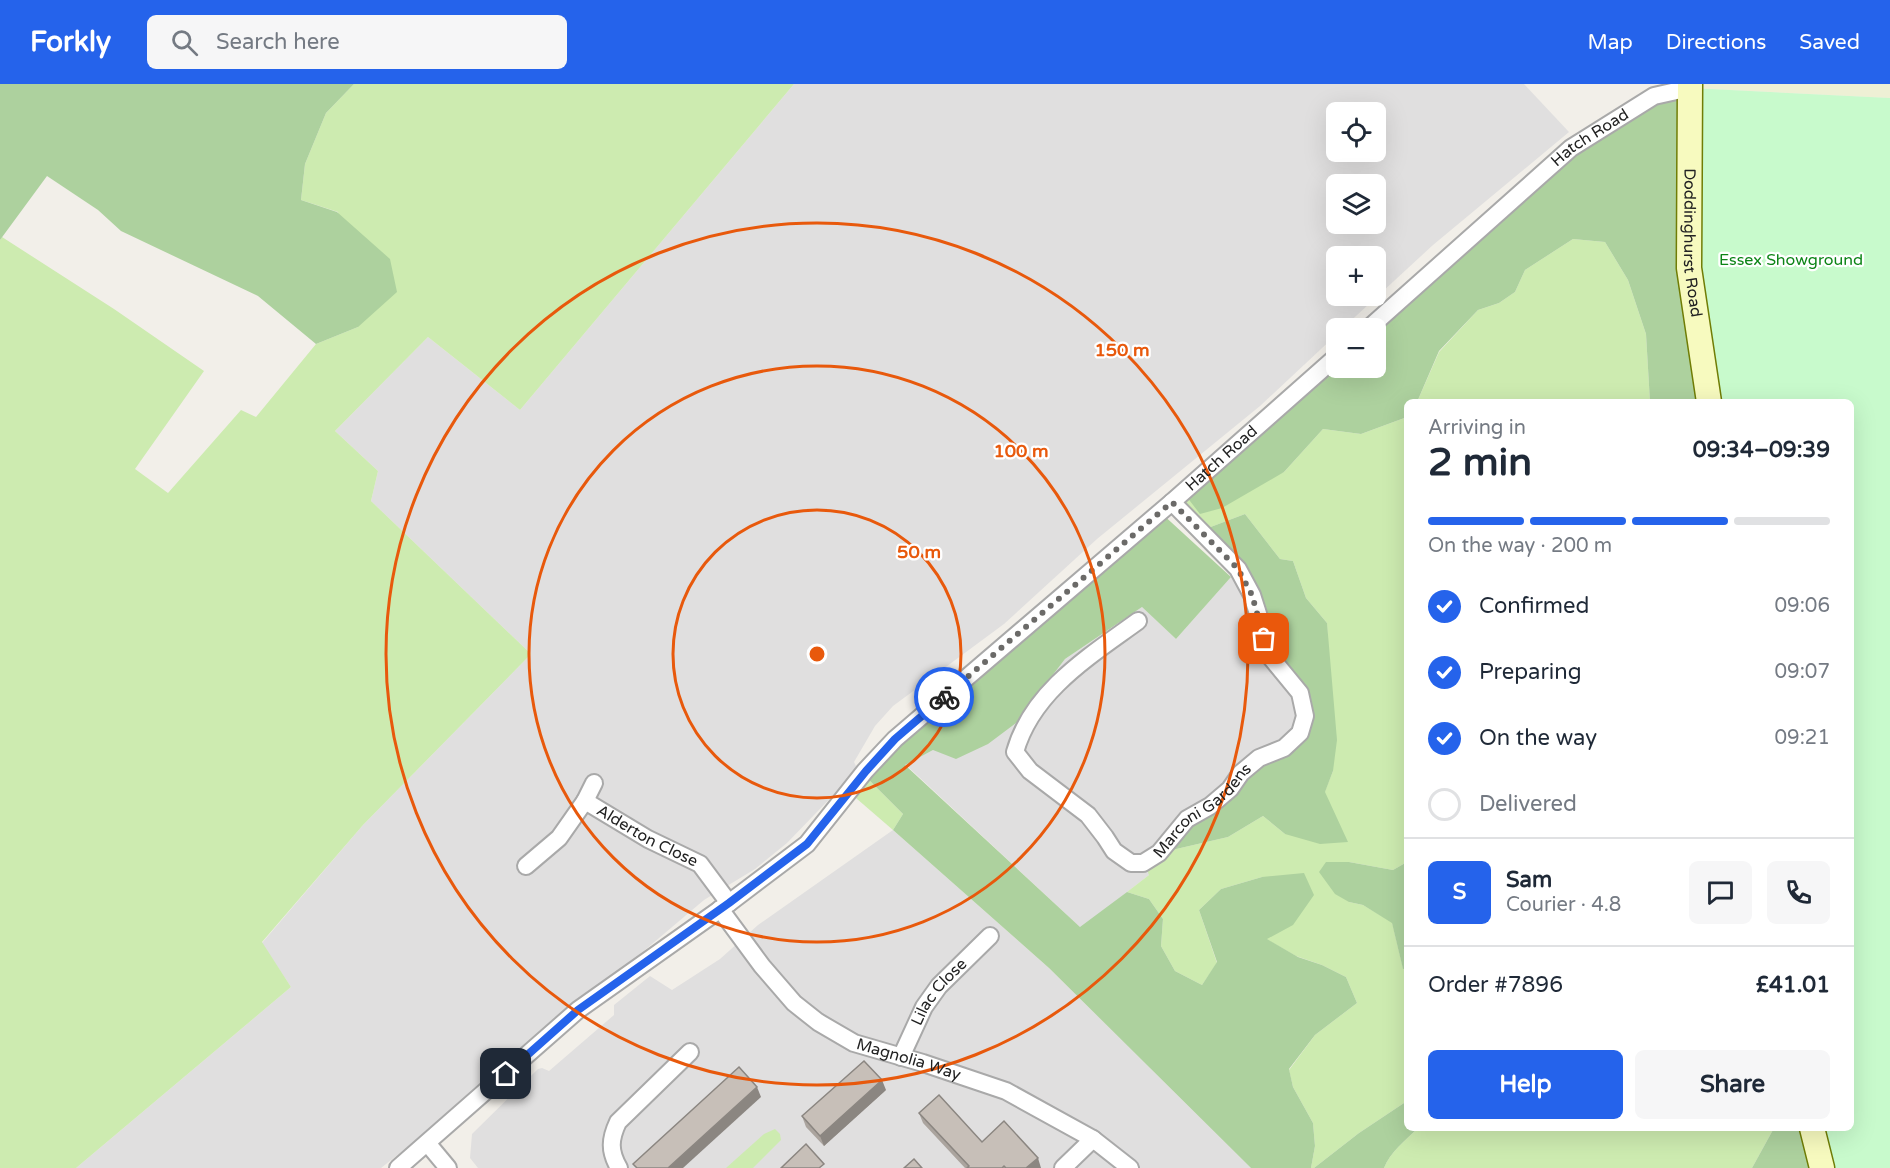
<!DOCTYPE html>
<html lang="en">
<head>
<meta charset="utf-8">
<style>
  :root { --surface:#fff; --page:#f6f6f7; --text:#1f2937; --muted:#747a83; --line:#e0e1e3; --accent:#2563eb }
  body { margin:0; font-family:"Varela Round",sans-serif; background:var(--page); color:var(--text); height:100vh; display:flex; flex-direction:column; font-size:22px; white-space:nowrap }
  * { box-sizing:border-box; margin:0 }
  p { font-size:20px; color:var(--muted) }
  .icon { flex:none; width:33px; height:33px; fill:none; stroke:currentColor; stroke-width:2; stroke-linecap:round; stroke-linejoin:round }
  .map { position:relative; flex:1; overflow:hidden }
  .panel { position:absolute; left:1404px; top:315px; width:450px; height:732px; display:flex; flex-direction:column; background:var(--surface); border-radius:9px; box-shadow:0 6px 24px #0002 }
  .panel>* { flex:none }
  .controls { position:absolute; left:1326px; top:18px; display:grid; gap:12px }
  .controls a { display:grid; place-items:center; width:60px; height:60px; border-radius:9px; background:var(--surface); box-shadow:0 6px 24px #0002; font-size:30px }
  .pin { position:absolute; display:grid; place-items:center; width:51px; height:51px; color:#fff; margin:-26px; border-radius:12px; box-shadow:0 3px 9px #0006 }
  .courier { position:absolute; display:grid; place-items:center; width:60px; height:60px; margin:-30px; border:4px solid #2563eb; border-radius:50%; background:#fff; color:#222; box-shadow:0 2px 8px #0007 }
  .head em { font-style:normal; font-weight:800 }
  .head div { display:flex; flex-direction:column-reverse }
  .head { display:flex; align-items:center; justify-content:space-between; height:102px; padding:0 24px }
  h1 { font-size:39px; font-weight:800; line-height:45px }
  .bar { display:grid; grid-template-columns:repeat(4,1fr); gap:9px 6px; align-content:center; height:72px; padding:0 24px }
  .bar i { height:8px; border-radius:4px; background:var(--line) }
  .bar .selected { background:var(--accent) }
  .bar p { grid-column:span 4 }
  .line { display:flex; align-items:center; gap:15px; padding:0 24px; border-top:2px solid var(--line) }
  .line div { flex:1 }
  .round { display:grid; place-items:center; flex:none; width:63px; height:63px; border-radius:9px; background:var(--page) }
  ol { padding:0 24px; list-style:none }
  li { display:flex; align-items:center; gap:18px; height:66px }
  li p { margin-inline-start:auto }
  li .icon { padding:6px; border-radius:50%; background:var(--accent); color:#fff; stroke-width:4 }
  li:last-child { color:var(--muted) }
  li i { width:33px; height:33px; border:3px solid var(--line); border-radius:50% }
  .action { display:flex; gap:12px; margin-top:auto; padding:12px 24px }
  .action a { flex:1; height:69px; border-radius:9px; background:var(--accent); color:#fff; font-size:24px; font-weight:800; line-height:69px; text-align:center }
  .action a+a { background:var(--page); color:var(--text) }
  header { display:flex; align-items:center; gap:36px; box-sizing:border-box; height:84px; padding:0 30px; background:var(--accent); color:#fff }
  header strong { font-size:28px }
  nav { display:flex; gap:33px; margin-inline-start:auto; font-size:21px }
  .search { width:420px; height:54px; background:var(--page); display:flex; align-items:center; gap:15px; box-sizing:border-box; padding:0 21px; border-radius:9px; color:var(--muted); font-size:22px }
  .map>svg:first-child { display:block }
  .residential { fill:#e0dfdf; fill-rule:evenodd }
  .farmland { fill:#eef0d5 }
  .grass { fill:#cdebb0 }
  .forest { fill:#add19e }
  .park { fill:#c8facc }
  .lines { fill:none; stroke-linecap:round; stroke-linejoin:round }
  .street-casing { stroke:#a9a9a9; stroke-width:20 }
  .secondary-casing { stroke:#707d05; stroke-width:27 }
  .street { stroke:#fff; stroke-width:16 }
  .secondary { stroke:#f7fabf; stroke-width:24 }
  .wall { fill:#aba49e }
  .shaded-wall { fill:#8b8681 }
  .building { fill:#c7bfb8; stroke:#8b8681; stroke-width:1.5 }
  .done { stroke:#6b6a68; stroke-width:6; stroke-dasharray:0 10.8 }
  .route { stroke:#2563eb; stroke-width:8 }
  .ring { fill:none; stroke:#e8590c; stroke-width:3 }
  .labels { text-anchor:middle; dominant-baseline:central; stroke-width:4.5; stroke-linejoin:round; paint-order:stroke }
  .street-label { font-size:16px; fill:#222; stroke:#fff }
  .park-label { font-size:16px; fill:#0c8416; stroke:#fff }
  .centre { fill:#e8590c; stroke:#fff; stroke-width:3 }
  .ring-label { font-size:18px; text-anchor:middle; font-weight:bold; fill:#e8590c; stroke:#fff; stroke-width:4.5; stroke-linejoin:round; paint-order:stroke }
</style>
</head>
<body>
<header>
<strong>Forkly</strong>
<div class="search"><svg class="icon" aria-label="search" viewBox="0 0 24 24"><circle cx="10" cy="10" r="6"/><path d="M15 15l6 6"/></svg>Search here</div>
<nav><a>Map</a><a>Directions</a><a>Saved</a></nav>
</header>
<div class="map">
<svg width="1890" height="1084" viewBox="0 0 1890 1084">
  <rect width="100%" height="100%" fill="#f2efe9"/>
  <g class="residential">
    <path d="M 794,0 L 1524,0 L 1569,48 L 1433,161 L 1343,244 L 1336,244 L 1336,251 L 1260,322 L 1097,455 L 1004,540 L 893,622 L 875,642 L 854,678 L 857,684 L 845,699 L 787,759 L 755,785 L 704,816 L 639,871 L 588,910 L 424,1050 L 381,1084 L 76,1084 L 291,903 L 262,859 L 363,741 L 531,570 L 371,417 L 378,387 L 335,347 L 428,253 L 520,326 ZM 1336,28 L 1376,28 L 1376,68 L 1336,68 ZM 1336,100 L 1376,100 L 1376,140 L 1336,140 ZM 1336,172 L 1376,172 L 1376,212 L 1336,212 Z"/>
    <polygon points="1238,485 1305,632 1149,791 1081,844 905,680 933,666 1016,639 1065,575 1142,523 1176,555"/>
    <polygon points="893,746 1049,884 1251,1084 478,1084 470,1074 472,1050 538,985 542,984 549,987 614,931 614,921 650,892 672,906 720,875 758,841"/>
  </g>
  <polygon class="farmland" points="1690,0 1890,0 1890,14 1690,4"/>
  <g class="grass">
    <polygon points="354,0 794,0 520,326 428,253 335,347 378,387 371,417 531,570 363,741 262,858 291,903 76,1084 0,1084 0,156 2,153 114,225 204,287 135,385 168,409 241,326 256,333 316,260 358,243 338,128 301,116 305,80 326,29"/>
    <polygon points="1573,155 1605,158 1628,196 1646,250 1650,318 1417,318 1439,268 1478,226 1499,219 1515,208 1525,186"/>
    <polygon points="1407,333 1407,778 1393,786 1349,778 1349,818 1363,821 1392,838 1403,884 1407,884 1407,1017 1359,1049 1314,1084 1311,1084 1315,1062 1313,1039 1293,1003 1289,986 1315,951 1357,919 1346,893 1322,881 1296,872 1266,855 1262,793 1221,805 1199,826 1217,879 1202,901 1175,887 1161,862 1163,835 1149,815 1127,808 1149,791 1144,778 1159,769 1228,753 1263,732 1285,750 1325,707 1333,687 1327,539 1306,514 1293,477 1280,475 1245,430 1200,447 1172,418 1284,388 1323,345 1361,350"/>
    <polygon points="863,690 903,730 893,746 849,708"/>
    <path d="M 1418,1044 L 1774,1044 L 1752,1084 L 1384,1084 C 1390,1068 1406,1056 1418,1044 Z"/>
    <polygon points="775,1045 780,1050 781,1056 753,1084 726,1084 764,1050"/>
  </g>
  <g class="forest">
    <polygon points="0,0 354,0 326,29 305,80 301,116 337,128 390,175 397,208 358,243 316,260 258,212 121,147 98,126 47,92 0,156"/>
    <polygon points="1690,4 1709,318 1650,318 1646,250 1628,196 1605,158 1573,155 1525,186 1515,208 1499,219 1478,226 1439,267 1417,318 1407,318 1407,333 1361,350 1323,345 1284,388 1222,424 1200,430 1183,408 1336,284 1376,284 1376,244 1571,64 1654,12"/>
    <polygon points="1160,428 1231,493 1176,555 1142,523 1065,575 1016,639 988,660 956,675 933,666 905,681 1080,843 1127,808 1149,815 1163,835 1161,862 1175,887 1202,901 1217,878 1199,826 1221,805 1262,793 1304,789 1314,811 1293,841 1267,855 1298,873 1322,881 1346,893 1357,919 1315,951 1289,985 1293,1003 1313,1039 1315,1062 1311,1084 1251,1084 1049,884 893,746 903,730 863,690"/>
    <polygon points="1245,430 1280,475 1293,477 1306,514 1327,539 1337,656 1333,687 1325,708 1348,758 1320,760 1285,750 1263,732 1228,753 1159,769 1284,664 1305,632 1268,570 1252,511 1200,447"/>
    <polygon points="1326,778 1349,778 1393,786 1407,778 1407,884 1403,885 1392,839 1363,821 1349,818 1335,810 1319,788"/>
    <path d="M 1407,1017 L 1407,1044 L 1418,1044 C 1406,1056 1390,1068 1384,1084 L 1314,1084 L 1359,1049 Z"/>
    <polygon points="1774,1044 1812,1044 1822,1084 1752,1084"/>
  </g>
  <polygon class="park" points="1690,4 1890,14 1890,1084 1822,1084 1812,1044 1851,1044 1851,318 1709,318 1689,184"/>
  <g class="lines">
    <defs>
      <g id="street">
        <path id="s1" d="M 1369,244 L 1571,64 L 1654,12 L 1690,4"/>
        <path id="s2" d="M 1138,537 C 1090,572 1032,607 1015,668 L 1030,687 L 1088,731 L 1105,753 L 1114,767 L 1131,779 L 1143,779 L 1159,769 L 1187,735 L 1210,722 L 1230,705 L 1241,689 L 1259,674 L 1284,664 L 1300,649 L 1305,632 L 1300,609 L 1268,570 L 1261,539 L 1252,511 L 1238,485 L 1172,418"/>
        <polyline points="585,717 594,699"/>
        <path id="s3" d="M 526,782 L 559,754 L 585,717 L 648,755 L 700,780 L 729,819"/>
        <path id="s4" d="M 720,825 L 762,882 L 794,919 L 818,938 L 854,959 L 923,979 L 1006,1007 L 1093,1055 L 1130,1084"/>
        <path id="s5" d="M 901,973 L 924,923 L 939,902 L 990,852"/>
        <polyline points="428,1060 448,1084"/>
        <path id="s6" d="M 398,1084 L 578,926 L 729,819 L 807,760 L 865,687 L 895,655 L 1172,418 L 1336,273"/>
        <path d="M 619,1084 C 609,1067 610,1055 618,1038 L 690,968"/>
        <polyline points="1063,1084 1093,1055"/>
      </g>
      <g id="secondary">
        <path id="s7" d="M 1690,0 L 1689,184 L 1709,318"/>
        <polyline points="1812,1044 1822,1084"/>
      </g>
    </defs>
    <use href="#street" class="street-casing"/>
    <use href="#secondary" class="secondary-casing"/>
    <use href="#street" class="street"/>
    <use href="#secondary" class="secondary"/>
  </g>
  <g class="wall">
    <polygon points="886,1006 824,1062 806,1043 802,1032"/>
    <polygon points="919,1029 982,1058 1041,1084 965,1084 923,1039"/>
  </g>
  <g class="shaded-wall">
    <polygon points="882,996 886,1006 824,1062 820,1052"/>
    <polygon points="757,1003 761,1013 683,1084 668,1084"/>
    <polygon points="1038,1074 1041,1084 1026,1084"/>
  </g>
  <g class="building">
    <polygon points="864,977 882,996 820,1052 802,1032"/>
    <polygon points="739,983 757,1003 668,1084 637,1084 633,1080"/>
    <polygon points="939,1011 982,1058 1004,1037 1038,1074 1026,1084 1006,1084 1004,1082 1002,1084 967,1084 969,1082 919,1029"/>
    <polygon points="806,1060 824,1080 819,1084 781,1084"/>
    <polygon points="914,1075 922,1084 904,1084"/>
  </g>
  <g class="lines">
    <polyline class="done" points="944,613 1172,418 1238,485 1252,511 1264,555"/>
    <polyline class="route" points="506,990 578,926 729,819 807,760 866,687 895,655 944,613"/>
  </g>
  <g class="ring">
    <circle cx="817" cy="570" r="144"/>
    <circle cx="817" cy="570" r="288"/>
    <circle cx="817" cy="570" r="431"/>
  </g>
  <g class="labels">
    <g class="street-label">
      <text stroke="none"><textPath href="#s1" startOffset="292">Hatch Road</textPath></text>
      <text stroke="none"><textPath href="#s7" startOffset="159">Doddinghurst Road</textPath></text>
      <text stroke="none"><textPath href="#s6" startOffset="1090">Hatch Road</textPath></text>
      <text stroke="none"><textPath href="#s2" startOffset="438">Marconi Gardens</textPath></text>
      <text stroke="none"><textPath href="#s3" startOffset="160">Alderton Close</textPath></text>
      <text stroke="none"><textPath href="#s5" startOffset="76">Lilac Close</textPath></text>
      <text stroke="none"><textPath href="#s4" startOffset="249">Magnolia Way</textPath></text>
    </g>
    <g class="park-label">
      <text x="1791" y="176">Essex Showground</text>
    </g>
  </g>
  <circle cx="817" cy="570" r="9" class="centre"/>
  <g class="ring-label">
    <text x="1122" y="272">150 m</text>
    <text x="1021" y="373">100 m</text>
    <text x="919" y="474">50 m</text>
  </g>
</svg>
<div class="controls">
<a><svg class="icon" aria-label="locate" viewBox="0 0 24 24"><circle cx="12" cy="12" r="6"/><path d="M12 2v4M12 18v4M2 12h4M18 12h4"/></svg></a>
<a><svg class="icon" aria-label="layers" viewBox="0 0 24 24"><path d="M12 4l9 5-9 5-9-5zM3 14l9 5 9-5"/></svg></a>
<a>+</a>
<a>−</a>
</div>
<div class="pin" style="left:1264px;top:555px;background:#ea580c"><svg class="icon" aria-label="bag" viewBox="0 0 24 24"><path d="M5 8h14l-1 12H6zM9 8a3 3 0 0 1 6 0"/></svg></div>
<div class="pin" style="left:506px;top:990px;background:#1f2937"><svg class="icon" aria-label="home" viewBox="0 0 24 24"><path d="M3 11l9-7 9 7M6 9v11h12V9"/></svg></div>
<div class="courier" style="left:944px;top:613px"><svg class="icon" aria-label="bike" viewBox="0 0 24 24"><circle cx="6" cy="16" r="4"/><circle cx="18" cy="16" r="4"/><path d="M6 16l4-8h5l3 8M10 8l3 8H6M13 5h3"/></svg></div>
<section class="panel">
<div class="head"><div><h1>2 min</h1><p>Arriving in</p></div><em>09:34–09:39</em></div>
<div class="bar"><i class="selected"></i><i class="selected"></i><i class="selected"></i><i></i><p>On the way · 200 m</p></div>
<ol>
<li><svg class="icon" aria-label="check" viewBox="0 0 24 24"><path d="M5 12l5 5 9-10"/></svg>Confirmed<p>09:06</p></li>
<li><svg class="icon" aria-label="check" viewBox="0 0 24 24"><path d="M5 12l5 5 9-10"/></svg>Preparing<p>09:07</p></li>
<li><svg class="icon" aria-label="check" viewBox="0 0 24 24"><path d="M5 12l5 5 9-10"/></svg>On the way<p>09:21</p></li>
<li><i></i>Delivered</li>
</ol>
<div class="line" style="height:108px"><b class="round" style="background:var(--accent);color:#fff">S</b><div><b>Sam</b><p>Courier · 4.8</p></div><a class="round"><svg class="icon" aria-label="chat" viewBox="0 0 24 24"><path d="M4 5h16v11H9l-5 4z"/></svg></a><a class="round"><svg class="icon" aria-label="phone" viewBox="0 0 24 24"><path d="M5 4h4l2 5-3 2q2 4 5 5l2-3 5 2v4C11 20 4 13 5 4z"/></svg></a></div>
<div class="line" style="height:78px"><div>Order #7896</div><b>£41.01</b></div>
<div class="action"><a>Help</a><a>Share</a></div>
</section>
</div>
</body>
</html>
